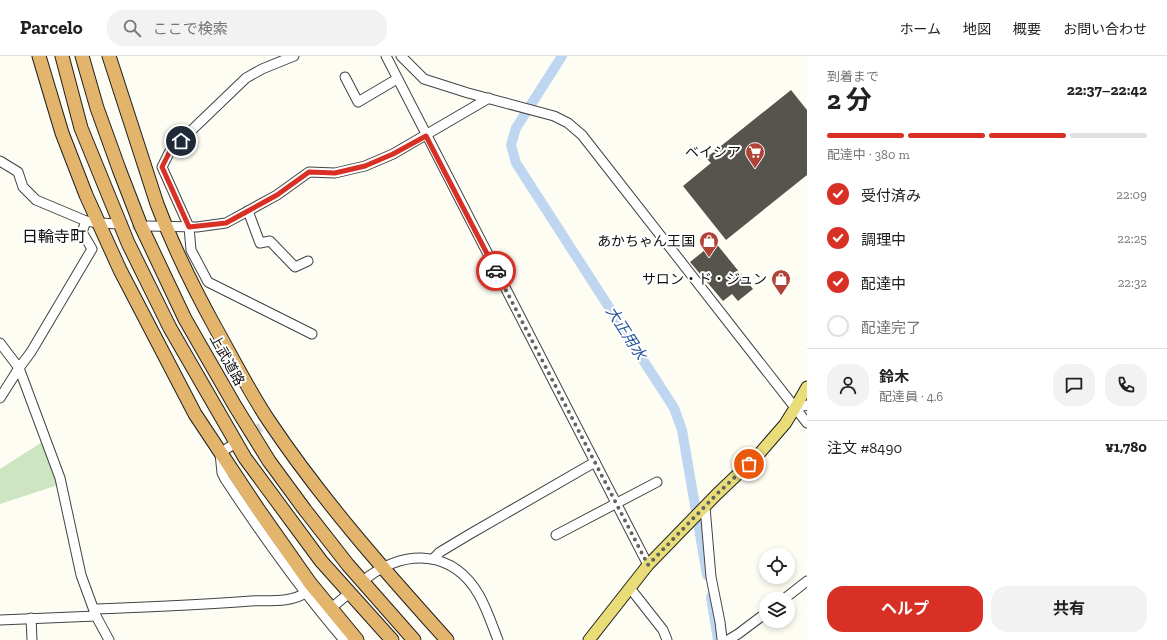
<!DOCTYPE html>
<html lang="ja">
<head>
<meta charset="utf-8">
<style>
  :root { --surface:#fff; --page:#f2f2f2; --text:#202124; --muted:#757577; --line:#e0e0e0; --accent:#d93025 }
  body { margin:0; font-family:"Zilla Slab","Noto Sans JP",serif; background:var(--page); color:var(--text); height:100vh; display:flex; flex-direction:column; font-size:15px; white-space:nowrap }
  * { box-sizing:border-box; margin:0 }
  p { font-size:13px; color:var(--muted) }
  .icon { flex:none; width:22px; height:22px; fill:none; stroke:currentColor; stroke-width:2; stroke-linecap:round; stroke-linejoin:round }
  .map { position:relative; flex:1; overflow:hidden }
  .sheet { display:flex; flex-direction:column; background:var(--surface); width:360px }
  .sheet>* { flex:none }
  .fabs { position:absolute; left:759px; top:492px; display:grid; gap:8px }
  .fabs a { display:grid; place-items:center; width:36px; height:36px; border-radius:50%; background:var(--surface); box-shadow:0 2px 6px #0003; font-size:20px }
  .pin { position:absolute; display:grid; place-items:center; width:34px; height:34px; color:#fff; margin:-17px; border:2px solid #fff; border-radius:50%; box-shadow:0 1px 4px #0007 }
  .courier { position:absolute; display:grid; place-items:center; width:40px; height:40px; margin:-20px; border:3px solid #d93025; border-radius:50%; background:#fff; color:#222; box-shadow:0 1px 5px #0007 }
  .summary em { font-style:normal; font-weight:700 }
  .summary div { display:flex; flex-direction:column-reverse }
  .summary { display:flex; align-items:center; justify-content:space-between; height:68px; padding:0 20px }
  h1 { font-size:26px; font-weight:700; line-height:30px }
  .bar { display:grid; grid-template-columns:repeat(4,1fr); gap:6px 4px; align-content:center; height:48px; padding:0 20px }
  .bar i { height:5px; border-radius:3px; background:var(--line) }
  .bar .on { background:var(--accent) }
  .bar p { grid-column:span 4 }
  .line { display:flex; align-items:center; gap:10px; padding:0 20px; border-top:1px solid var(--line) }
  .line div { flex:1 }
  .round { display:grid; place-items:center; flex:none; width:42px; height:42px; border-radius:16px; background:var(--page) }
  ol { padding:0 20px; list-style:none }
  li { display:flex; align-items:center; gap:12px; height:44px }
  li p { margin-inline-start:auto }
  li .icon { padding:4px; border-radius:50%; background:var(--accent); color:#fff; stroke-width:4 }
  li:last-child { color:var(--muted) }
  li i { width:22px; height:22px; border:2px solid var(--line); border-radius:50% }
  .primary-button { display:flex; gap:8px; margin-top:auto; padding:8px 20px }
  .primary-button a { flex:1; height:46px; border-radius:16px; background:var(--accent); color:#fff; font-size:16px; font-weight:700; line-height:46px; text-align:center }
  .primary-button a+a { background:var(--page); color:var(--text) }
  header { display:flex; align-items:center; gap:24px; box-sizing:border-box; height:56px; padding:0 20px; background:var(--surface); border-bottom:1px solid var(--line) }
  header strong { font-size:19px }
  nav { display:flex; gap:22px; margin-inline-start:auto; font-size:14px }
  .search { width:280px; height:36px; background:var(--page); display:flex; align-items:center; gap:10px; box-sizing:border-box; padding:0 14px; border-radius:16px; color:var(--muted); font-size:15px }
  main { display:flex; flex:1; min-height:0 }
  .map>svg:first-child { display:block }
  .green { fill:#cee5c1 }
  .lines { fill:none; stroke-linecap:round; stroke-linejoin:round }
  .canal { stroke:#bed6f0; stroke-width:10 }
  .building { fill:#57534d }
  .minor-tunnel { stroke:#dad9d2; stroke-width:9; stroke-dasharray:9 4.5; stroke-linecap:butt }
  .minor-casing { stroke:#434343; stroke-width:11 }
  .major-casing { stroke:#212121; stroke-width:13 }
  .highway-casing { stroke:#212121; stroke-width:15 }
  .minor { stroke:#fff; stroke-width:9 }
  .major { stroke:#e9dd79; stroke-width:11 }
  .highway { stroke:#e3b46c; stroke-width:13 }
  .done { stroke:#636360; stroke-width:4; stroke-dasharray:0 7.2 }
  .route { stroke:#d93025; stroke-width:5 }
  .labels { text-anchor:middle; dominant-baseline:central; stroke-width:4; stroke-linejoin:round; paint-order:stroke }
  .poi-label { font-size:14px; fill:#101010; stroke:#fff; text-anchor:end }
  .street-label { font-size:14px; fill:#101010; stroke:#fff }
  .water-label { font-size:15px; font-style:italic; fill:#275594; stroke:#fff }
  .quarter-label { font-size:16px; fill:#101010; stroke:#fff }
</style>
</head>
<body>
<header>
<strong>Parcelo</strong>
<div class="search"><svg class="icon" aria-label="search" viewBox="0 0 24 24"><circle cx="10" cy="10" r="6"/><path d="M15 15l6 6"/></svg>ここで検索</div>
<nav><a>ホーム</a><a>地図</a><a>概要</a><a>お問い合わせ</a></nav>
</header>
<main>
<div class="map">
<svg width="807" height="584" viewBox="0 0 807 584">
  <rect width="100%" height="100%" fill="#fefdf4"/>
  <polygon class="green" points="42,386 58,429 0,448 0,413"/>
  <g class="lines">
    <g class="canal">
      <polyline points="562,0 516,72 511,89 516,107 674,352 682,374 707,519"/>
      <polyline points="711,541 718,584"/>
    </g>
  </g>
  <g class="building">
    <polygon points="791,34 807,54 807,119 726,184 683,130 711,107 706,102"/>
    <polygon points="715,186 753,233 738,245 732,238 723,245 690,206"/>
  </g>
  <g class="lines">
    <g class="minor-tunnel">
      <polyline points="119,168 145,170"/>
      <polyline points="234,388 261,371"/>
    </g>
    <defs>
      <g id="minor">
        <polyline points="294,0 262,13 246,22 170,95 162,111 189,171 191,194 208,226 312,278"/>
        <polyline points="386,0 648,509"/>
        <polyline points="401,0 424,23 468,37 554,60 568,67 582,79 807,367"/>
        <polyline points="345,21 358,46 397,23"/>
        <polyline points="0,105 18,116 23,131 36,144 86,165 99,167 119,168"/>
        <polyline points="248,155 260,187 270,185 295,211 308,205"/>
        <polyline points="148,170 197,171 226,167 277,139 309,116 335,117 365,110 393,98 489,42"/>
        <polyline points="0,287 19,312 60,422 81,519 96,560 109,584"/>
        <polyline points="0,342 19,312 31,296 92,193 82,176 86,165"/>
        <polyline points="795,352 807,349"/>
        <path d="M 234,388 L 220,397 L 222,417 L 225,423 C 262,479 300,533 344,584"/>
        <polyline points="705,451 711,521 720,566 722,583 723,584"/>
        <polyline points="556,479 657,426"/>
        <polyline points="433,503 440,496 470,478 595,406"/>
        <path d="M 368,521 C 407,493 453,494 479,539 C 487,553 492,569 498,584"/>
        <polyline points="630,532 663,574 667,584"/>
        <polyline points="784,543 807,525"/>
        <path d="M 94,553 C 146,551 199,549 251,545 C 268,544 291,547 305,537"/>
        <polyline points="330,553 347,539"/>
        <polyline points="31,562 32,584"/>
        <polyline points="0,564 96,560"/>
        <polyline points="728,584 738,578 766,557"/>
      </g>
      <polyline id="major" points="589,584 648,509 717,438 759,398 785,368 795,352 807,331"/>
      <g id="highway">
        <polyline points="39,0 62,77 86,139 120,214 195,358 258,453 310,527 357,584"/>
        <polyline points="62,0 81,72 128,187 170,272 245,402 321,505 392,584"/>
        <polyline points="82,0 97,52 119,113 141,170 185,263 235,350 269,405 305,454 348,509 414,584"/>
        <path d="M 109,0 L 157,148 C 173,190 193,231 215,271 C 233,303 249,335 269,365 C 322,444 384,514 447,584"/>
      </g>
    </defs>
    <use href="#minor" class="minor-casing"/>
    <use href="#major" class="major-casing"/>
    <use href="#highway" class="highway-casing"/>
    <use href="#minor" class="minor"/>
    <use href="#major" class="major"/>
    <use href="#highway" class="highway"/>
  </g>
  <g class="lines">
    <polyline class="done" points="496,215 648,509 717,438 749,408"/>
    <polyline class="route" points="181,85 170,95 162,111 189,171 226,167 277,139 309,116 335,117 365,110 393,98 426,80 496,215"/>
  </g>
  <defs>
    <symbol id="supermarket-pin" viewBox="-11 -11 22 30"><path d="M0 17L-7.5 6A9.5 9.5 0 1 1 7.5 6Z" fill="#b04337" stroke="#fff"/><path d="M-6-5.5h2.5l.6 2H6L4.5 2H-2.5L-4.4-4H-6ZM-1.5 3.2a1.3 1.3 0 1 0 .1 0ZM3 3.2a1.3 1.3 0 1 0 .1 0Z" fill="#fff"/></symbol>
    <symbol id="shop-pin" viewBox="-11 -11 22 30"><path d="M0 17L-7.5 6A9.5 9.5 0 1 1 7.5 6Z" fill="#b04337" stroke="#fff"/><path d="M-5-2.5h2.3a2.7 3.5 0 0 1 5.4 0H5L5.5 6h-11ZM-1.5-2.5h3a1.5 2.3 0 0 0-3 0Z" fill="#fff"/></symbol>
  </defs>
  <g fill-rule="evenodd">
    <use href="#supermarket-pin" x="744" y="85" width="22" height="30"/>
    <use href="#shop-pin" x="698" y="174" width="22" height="30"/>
    <use href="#shop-pin" x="770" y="212" width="22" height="30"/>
  </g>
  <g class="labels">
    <g class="poi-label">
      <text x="741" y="96">ベイシア</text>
      <text x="695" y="185">あかちゃん王国</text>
      <text x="767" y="223">サロン・ド・ジュン</text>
    </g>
    <g class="street-label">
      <text transform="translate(227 304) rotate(61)">上武道路</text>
    </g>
    <g class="water-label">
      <text transform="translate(626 277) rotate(57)">大正用水</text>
    </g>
    <g class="quarter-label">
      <text x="54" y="180">日輪寺町</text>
    </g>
  </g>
</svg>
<div class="fabs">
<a><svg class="icon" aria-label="locate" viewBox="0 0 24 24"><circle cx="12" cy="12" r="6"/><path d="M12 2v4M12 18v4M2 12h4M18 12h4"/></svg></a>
<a><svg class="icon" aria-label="layers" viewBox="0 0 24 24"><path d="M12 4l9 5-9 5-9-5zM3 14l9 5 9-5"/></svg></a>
</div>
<div class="pin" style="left:749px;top:408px;background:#ea580c"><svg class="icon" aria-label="bag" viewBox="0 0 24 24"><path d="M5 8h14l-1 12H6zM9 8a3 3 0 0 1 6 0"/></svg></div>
<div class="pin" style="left:181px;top:85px;background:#1f2937"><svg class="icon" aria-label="home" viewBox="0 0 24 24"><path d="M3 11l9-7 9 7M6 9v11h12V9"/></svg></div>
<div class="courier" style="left:496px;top:215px"><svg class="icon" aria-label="car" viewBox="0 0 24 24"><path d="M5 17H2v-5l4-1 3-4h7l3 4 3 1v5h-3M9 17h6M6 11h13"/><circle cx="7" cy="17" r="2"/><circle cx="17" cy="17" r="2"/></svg></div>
</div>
<section class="sheet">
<div class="summary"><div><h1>2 分</h1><p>到着まで</p></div><em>22:37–22:42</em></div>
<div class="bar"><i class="on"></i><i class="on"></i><i class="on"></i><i></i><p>配達中 · 380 m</p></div>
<ol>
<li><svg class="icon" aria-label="check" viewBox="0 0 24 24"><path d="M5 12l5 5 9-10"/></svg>受付済み<p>22:09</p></li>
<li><svg class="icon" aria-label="check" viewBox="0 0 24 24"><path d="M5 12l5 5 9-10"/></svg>調理中<p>22:25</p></li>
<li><svg class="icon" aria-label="check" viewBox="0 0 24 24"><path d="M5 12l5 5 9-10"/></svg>配達中<p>22:32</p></li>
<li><i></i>配達完了</li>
</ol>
<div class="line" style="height:72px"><a class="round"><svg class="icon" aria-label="person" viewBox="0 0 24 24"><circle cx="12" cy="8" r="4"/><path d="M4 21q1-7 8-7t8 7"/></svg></a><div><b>鈴木</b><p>配達員 · 4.6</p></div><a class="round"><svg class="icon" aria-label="chat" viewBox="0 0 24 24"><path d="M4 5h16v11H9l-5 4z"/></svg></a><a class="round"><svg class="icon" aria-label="phone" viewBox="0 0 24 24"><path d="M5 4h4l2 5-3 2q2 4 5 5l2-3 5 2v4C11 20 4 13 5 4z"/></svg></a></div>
<div class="line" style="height:52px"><div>注文 #8490</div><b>¥1,780</b></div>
<div class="primary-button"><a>ヘルプ</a><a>共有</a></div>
</section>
</main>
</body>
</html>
